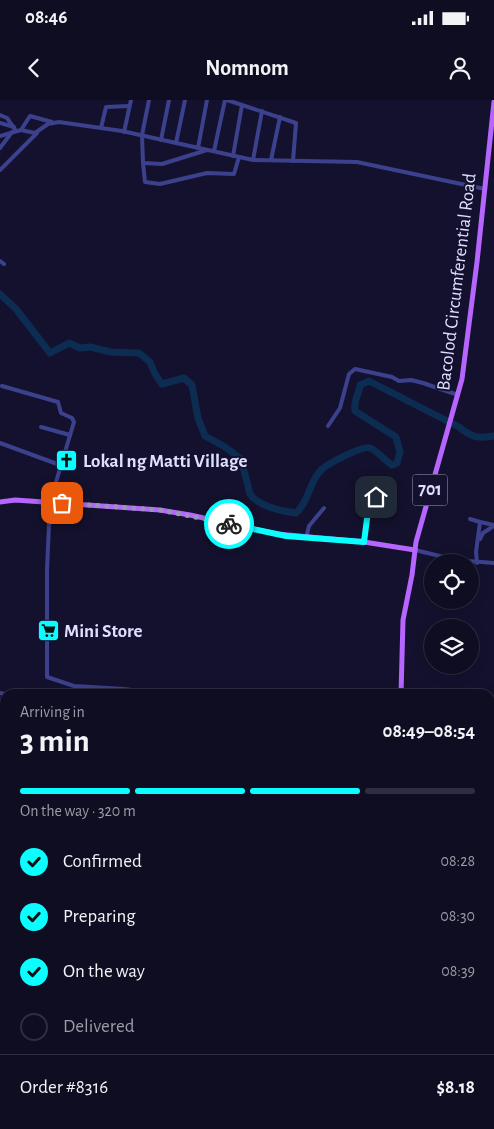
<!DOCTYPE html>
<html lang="en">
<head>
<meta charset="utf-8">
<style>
  :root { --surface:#0f0d22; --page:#1d1b2f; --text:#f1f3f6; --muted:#9b9ca5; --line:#2f2d40; --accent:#0afeff }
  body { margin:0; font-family:"Alegreya Sans",sans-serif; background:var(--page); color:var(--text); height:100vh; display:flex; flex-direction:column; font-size:19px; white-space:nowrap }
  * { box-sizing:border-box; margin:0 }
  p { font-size:16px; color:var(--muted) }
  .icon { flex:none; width:28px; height:28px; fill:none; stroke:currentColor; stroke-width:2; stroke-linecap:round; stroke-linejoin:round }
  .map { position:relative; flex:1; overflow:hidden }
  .side { position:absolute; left:0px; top:589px; width:495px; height:441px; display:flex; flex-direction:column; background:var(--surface); border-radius:15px 15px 0 0; box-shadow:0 2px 12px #0003,0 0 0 1px var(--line) }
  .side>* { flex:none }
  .tools { position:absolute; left:424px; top:454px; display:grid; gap:10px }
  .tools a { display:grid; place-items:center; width:55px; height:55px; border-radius:50%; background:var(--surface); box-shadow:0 2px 12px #0003,0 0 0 1px var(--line); font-size:25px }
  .pin { position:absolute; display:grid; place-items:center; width:42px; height:42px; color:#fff; margin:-21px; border-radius:10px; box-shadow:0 2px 8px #0006 }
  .courier { position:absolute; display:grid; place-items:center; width:50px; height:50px; margin:-25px; border:4px solid #0afeff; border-radius:50%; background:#fff; color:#222; box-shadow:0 1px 6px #0007 }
  .headline em { font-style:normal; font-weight:700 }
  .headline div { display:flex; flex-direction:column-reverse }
  .headline { display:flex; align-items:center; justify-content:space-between; height:85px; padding:0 20px }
  h1 { font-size:32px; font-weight:700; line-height:38px }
  .bar { display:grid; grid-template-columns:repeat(4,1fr); gap:8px 5px; align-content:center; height:60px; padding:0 20px }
  .bar i { height:6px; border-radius:4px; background:var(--line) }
  .bar .current { background:var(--accent) }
  .bar p { grid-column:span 4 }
  .line { display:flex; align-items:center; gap:12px; padding:0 20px; border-top:1px solid var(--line) }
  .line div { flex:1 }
  ol { padding:0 20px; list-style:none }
  li { display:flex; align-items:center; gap:15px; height:55px }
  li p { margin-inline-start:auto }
  li .icon { padding:5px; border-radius:50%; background:var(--accent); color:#111; stroke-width:4 }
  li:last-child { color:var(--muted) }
  li i { width:28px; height:28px; border:2px solid var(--line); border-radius:50% }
  .status { display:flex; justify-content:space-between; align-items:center; height:35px; padding:0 25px; background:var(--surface); direction:ltr }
  .status svg { height:14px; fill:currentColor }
  header { display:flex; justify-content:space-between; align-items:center; height:65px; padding:0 20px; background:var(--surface); font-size:22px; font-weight:700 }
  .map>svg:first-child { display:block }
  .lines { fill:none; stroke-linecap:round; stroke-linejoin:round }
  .stream { stroke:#0c2c52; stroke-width:1 }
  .river { stroke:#0c2c52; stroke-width:7 }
  .minor { stroke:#3c418d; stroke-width:4 }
  .major { stroke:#b765ff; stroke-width:5 }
  .done { stroke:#9896b6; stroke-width:5; stroke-dasharray:0 9 }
  .route { stroke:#0afeff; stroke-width:6 }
  .labels { text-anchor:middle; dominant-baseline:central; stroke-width:4; stroke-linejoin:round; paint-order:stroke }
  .shield { fill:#14112e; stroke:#a2a0c0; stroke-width:1 }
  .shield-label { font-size:18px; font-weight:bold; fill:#dfdeff }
  .street-label { font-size:19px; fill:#dfdeff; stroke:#14112e }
  .poi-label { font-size:19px; font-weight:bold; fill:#dfdeff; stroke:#14112e; text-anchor:start }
</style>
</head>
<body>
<div class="status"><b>08:46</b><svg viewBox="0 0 49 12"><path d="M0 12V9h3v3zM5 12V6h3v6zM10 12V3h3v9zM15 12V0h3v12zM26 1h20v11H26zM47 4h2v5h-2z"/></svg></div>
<header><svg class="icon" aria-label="back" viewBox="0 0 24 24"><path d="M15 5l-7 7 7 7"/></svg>Nomnom<svg class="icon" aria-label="person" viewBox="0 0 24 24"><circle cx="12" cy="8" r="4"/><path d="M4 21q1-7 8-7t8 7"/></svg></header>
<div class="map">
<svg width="494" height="1029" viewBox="0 0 494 1029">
  <rect width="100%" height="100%" fill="#14112e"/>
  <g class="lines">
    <polyline class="stream" points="0,726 5,730"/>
    <path class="river" d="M 0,194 L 16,209 L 50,253 L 69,243 L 80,248 L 90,247 L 111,252 L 139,253 L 150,262 L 155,274 L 162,284 L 184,278 L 192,285 L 198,318 L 205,336 L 225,347 L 241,359 L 250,394 C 259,407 281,411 296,413 C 309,402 309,382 321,370 C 327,364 363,345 370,348 C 378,351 384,360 392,365 L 397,363 L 400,352 L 396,337 L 355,311 C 353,302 359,294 360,285 L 369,281 L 459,327 C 471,337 478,339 494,336"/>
    <g class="minor">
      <polyline points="149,0 142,35 143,63 162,64 207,50"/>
      <polyline points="227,0 296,23 293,61"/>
      <polyline points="0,15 7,18 16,31"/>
      <polyline points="0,23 14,27"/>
      <polyline points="101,28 106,7 129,6"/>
      <polyline points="21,30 30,16 52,22"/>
      <polyline points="124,32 131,0"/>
      <polyline points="0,36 21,30 35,33 48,24 59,22 122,31 253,60 357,62 485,89"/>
      <polyline points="161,40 169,0"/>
      <polyline points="176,43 185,0"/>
      <polyline points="0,48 12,32"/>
      <polyline points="198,48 207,0"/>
      <polyline points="214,51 225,0"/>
      <polyline points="233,56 242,5"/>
      <polyline points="253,60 262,11"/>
      <polyline points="271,60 280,17"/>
      <polyline points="143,63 145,82 160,84 207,73 234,74 239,57"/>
      <polyline points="0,70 37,33"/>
      <polyline points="0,161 4,164"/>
      <polyline points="2,286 58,302 61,313 72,318 74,322 50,402 47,470 47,577 74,586 124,589 132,590 133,594"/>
      <polyline points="328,326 340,308 349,274 355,269 392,277 399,281 411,280 423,283 458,295"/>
      <polyline points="41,327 70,335"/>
      <polyline points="0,343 60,365"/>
      <polyline points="470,419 480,422"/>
      <polyline points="306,438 309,426 324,408"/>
      <polyline points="480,439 483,433 494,426"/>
      <polyline points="364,442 368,411 375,406 376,397"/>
      <polyline points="415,450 456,460 494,463"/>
      <polyline points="477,463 476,452 480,422 494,425"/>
      <polyline points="0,593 5,594"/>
      <polyline points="490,790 494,790"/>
      <polyline points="490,830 494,820"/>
      <polyline points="490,862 494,863"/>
      <polyline points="490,882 494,884"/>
      <polyline points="0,972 5,973"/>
      <polyline points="490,987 494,989"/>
      <polyline points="0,1003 5,981"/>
      <polyline points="99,1025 106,1029"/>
      <polyline points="32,1029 35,1027 41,1029"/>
      <polyline points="66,1029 68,1025"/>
      <polyline points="435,1029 436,1025"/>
      <polyline points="476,1029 477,1025"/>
      <polyline points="494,1029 494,1028"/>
    </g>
    <g class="major">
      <polyline points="0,402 15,400 160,410 190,415 277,434 364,442 415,450"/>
      <polyline points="401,594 403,520 412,475 416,442 462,279 477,162 494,2"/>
      <polyline points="244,1029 246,1025"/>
    </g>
  </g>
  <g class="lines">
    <polyline class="done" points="62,403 160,410 229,424"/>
    <polyline class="route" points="229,424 286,436 364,442 368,411 375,406 376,397"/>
  </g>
  <defs>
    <symbol id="church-square" viewBox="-11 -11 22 22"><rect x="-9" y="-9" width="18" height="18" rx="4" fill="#0afeff" stroke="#14112e"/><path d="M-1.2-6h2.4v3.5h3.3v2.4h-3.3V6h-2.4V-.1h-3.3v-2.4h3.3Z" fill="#111"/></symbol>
    <symbol id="supermarket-square" viewBox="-11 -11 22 22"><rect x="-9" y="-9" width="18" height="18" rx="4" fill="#0afeff" stroke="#14112e"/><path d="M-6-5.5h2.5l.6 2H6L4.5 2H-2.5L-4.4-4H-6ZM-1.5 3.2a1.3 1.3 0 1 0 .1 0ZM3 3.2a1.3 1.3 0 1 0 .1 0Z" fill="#111"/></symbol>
  </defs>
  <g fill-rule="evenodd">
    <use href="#church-square" x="54" y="348" width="25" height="25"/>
    <use href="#supermarket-square" x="36" y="518" width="25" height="25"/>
  </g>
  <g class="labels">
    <rect class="shield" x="412.5" y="374.5" width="35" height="31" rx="4"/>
    <g class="shield-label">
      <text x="430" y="390">701</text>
    </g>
    <g class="street-label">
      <text transform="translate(457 182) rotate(-83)">Bacolod Circumferential Road</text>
    </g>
    <g class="poi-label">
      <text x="83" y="361">Lokal ng Matti Village</text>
      <text x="64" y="531">Mini Store</text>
    </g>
  </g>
</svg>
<div class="tools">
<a><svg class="icon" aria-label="locate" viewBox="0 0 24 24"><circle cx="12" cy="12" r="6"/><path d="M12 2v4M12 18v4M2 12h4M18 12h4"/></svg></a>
<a><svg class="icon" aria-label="layers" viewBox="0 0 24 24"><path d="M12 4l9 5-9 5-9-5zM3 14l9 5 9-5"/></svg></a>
</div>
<div class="pin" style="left:62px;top:403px;background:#ea580c"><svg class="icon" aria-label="bag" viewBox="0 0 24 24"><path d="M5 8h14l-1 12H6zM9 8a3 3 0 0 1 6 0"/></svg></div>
<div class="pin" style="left:376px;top:397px;background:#1f2937"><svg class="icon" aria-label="home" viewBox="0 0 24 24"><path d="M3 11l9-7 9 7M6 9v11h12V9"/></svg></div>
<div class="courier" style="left:229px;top:424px"><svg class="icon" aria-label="bike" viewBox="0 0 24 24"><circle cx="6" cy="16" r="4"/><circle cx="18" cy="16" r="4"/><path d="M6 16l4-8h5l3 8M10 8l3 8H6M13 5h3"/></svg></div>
<section class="side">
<div class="headline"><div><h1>3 min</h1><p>Arriving in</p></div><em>08:49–08:54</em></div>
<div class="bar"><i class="current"></i><i class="current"></i><i class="current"></i><i></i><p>On the way · 320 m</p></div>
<ol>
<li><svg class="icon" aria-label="check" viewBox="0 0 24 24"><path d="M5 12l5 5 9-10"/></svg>Confirmed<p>08:28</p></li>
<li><svg class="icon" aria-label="check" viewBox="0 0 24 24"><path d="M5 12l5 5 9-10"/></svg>Preparing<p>08:30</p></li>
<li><svg class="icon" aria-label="check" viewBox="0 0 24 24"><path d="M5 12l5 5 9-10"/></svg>On the way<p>08:39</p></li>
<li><i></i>Delivered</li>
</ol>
<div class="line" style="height:65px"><div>Order #8316</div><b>$8.18</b></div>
</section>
</div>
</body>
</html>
